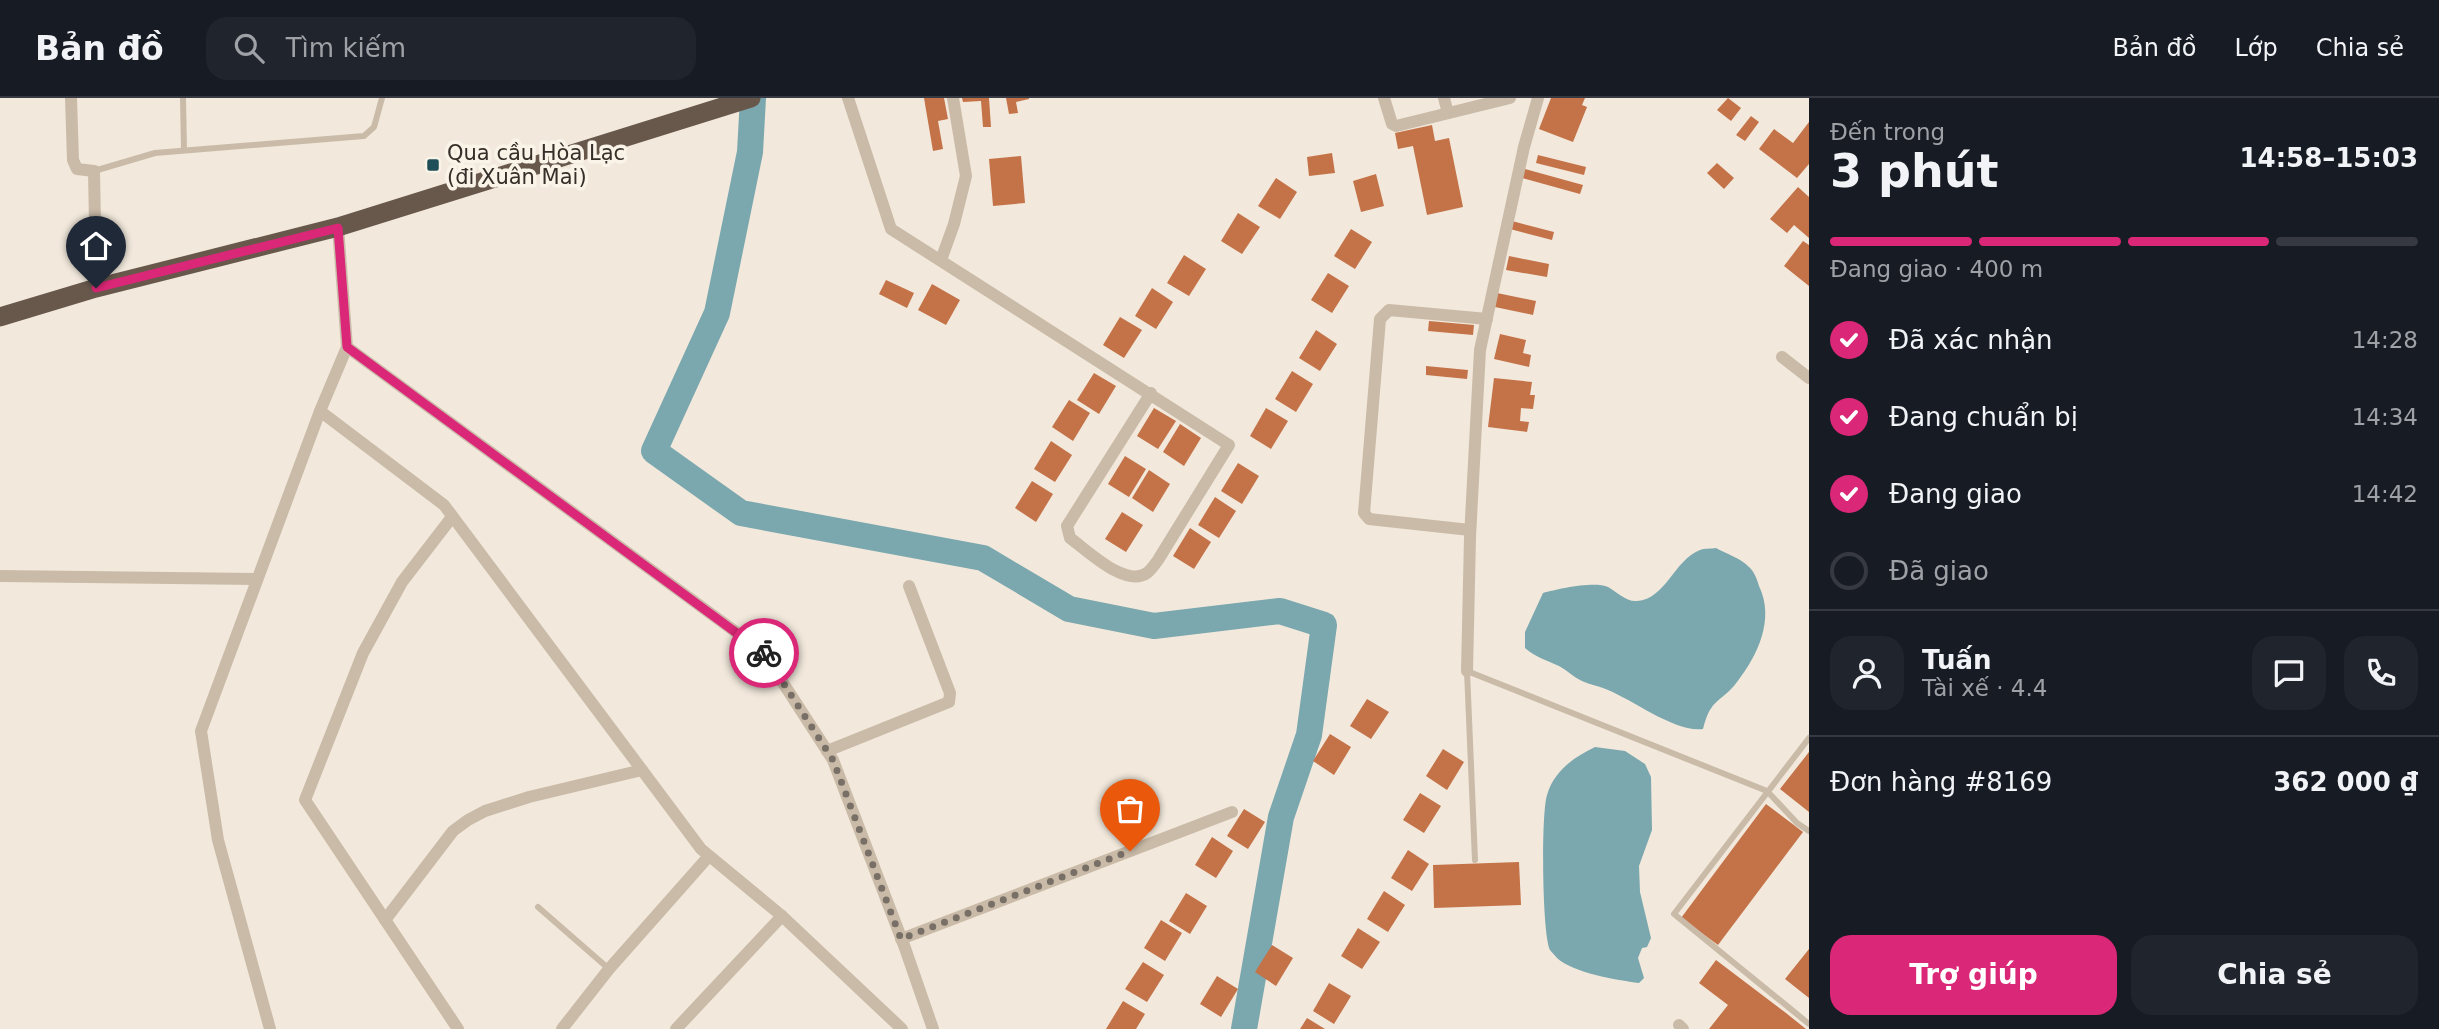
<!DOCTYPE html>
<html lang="vi">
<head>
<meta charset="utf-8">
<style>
  :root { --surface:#171b24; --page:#20242c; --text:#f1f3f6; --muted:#9ea1a6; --line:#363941; --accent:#db2777 }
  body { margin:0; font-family:"DejaVu Sans",sans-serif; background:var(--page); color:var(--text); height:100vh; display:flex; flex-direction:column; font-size:26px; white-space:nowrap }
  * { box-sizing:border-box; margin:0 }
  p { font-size:23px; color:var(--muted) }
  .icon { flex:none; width:38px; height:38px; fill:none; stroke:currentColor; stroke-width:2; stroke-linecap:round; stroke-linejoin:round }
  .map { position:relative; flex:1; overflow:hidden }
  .panel { display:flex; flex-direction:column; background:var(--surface); width:630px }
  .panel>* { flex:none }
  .pin { position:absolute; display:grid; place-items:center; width:60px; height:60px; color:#fff; margin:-72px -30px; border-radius:50% 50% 50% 0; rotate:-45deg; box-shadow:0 0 7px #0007 }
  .pin .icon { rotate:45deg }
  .courier { position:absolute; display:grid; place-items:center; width:70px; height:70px; margin:-35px; border:5px solid #db2777; border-radius:50%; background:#fff; color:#222; box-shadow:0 2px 9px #0007 }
  .summary em { font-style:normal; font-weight:800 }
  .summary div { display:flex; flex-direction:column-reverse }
  .summary { display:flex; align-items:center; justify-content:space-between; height:119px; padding:0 21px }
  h1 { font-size:46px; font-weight:800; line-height:52px }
  .bar { display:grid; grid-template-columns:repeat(4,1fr); gap:10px 7px; align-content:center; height:84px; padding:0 21px }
  .bar i { height:9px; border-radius:5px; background:var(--line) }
  .bar .active { background:var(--accent) }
  .bar p { grid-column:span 4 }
  .line { display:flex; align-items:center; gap:18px; padding:0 21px; border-top:2px solid var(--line) }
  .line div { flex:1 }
  .round { display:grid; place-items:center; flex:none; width:74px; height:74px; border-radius:21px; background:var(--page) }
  ol { padding:0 21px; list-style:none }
  li { display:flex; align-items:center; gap:21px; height:77px }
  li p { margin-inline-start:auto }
  li .icon { padding:7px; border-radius:50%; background:var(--accent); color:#fff; stroke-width:4 }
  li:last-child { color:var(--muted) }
  li i { width:38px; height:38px; border:4px solid var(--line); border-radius:50% }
  .action { display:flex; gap:14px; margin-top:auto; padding:14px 21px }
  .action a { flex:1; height:80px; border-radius:21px; background:var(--accent); color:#fff; font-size:28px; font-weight:800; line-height:80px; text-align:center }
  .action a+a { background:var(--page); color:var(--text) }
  header { display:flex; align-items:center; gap:42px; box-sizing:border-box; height:98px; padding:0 35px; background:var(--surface); border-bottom:2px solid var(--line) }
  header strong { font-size:33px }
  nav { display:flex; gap:38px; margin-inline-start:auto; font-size:24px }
  .search { width:490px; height:63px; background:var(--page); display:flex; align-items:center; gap:18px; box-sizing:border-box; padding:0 24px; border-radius:21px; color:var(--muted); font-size:26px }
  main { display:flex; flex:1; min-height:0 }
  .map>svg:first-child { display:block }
  .water { fill:#7ba7ae }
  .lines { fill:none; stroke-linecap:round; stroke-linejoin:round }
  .river { stroke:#7ba7ae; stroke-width:26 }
  .building { fill:#c47248 }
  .service { stroke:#cabba8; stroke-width:6 }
  .minor { stroke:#cabba8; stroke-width:12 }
  .trunk { stroke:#68584c; stroke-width:19 }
  .done { stroke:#786f67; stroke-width:7; stroke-dasharray:0 12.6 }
  .route { stroke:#db2777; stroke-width:9 }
  .poi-dot { fill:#1e4e57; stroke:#f9f3e8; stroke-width:2.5 }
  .labels { text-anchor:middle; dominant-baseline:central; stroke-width:7; stroke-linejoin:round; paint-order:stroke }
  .poi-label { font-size:21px; fill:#362e28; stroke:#f9f3e8; text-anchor:start }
</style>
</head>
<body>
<header>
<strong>Bản đồ</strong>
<div class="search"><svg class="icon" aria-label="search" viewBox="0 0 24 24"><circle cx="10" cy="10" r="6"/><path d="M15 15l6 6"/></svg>Tìm kiếm</div>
<nav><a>Bản đồ</a><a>Lớp</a><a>Chia sẻ</a></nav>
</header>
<main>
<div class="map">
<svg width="1809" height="931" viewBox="0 0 1809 931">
  <rect width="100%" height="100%" fill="#f2e9dc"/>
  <g class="water">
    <path d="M 1716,450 C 1727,456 1740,460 1749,469 C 1754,473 1757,481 1759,488 C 1775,521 1758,557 1737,584 C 1721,605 1711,599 1703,631 C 1676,635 1633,602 1608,592 C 1600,588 1590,587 1582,583 C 1573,579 1567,572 1559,568 C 1546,562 1537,560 1525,550 L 1525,534 L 1543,495 C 1558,491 1594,483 1608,489 C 1617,494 1626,504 1637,503 C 1666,501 1674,462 1700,452 C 1704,450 1711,451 1716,450 Z"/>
    <path d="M 1595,649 L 1625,653 L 1645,666 L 1651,679 L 1652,732 L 1639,768 L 1640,794 L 1651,840 L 1647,849 L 1642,850 L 1638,860 L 1644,880 L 1639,885 C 1617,882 1573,875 1557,860 C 1555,857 1552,855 1550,852 C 1542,836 1541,716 1547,697 C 1554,673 1574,659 1595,649 Z"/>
  </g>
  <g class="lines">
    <polyline class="river" points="753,0 750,54 717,215 654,353 741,415 983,460 1069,511 1154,528 1280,513 1324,527 1309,637 1281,719 1244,931"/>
  </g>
  <g class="building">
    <polygon points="924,0 944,0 948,21 938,23 943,51 933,53"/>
    <polygon points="962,0 989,0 991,29 983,29 981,3 963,4"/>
    <polygon points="1006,0 1029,0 1029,1 1016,4 1018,15 1009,16"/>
    <polygon points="1551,0 1585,0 1582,7 1587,9 1573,44 1539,31"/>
    <polygon points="1728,0 1741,10 1731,23 1717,12"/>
    <polygon points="1751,18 1759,24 1745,43 1736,37"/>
    <polygon points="1809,24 1809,66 1797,80 1759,51 1774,31 1793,45"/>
    <polygon points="1432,27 1435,43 1449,40 1463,109 1427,117 1413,48 1398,51 1395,35"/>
    <polygon points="1332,55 1335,75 1309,78 1307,59"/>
    <polygon points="1538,57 1586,69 1584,77 1536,65"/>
    <polygon points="1021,58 1025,105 993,108 989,61"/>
    <polygon points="1717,65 1734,80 1724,91 1707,75"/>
    <polygon points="1525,71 1583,87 1580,96 1522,80"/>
    <polygon points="1376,76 1384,108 1361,114 1353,83"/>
    <polygon points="1276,80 1297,94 1280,121 1258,108"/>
    <polygon points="1798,89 1809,99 1809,140 1794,127 1787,135 1770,121"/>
    <polygon points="1238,115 1260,129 1242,156 1221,143"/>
    <polygon points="1512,123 1554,134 1552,142 1510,131"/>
    <polygon points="1351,131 1372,144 1355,171 1334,158"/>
    <polygon points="1803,143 1809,147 1809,188 1784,168"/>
    <polygon points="1184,157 1206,171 1189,198 1167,185"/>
    <polygon points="1509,158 1549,166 1547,179 1506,172"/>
    <polygon points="1328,175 1349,188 1332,215 1311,202"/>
    <polygon points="886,182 914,195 907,210 879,196"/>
    <polygon points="932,186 960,202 946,227 918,212"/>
    <polygon points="1152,190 1173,204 1156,231 1135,218"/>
    <polygon points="1497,195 1536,203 1533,217 1495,209"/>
    <polygon points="1120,219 1142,232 1124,260 1103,247"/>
    <polygon points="1429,223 1474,227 1473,237 1428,233"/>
    <polygon points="1316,232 1337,246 1320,273 1299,260"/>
    <polygon points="1500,236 1526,242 1523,255 1531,257 1529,269 1494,261"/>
    <polygon points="1426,268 1468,272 1467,281 1426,277"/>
    <polygon points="1292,273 1313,286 1296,314 1275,301"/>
    <polygon points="1094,275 1116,288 1099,316 1077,302"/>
    <polygon points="1494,280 1532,284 1530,297 1535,297 1533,311 1521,310 1520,323 1529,324 1527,334 1488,329"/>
    <polygon points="1069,302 1090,315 1073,343 1052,329"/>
    <polygon points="1154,310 1176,323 1158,351 1137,338"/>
    <polygon points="1266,310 1288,323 1271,351 1250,338"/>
    <polygon points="1180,326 1201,340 1184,368 1163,354"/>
    <polygon points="1051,343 1072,357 1055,384 1034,371"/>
    <polygon points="1125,358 1146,371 1129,399 1108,386"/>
    <polygon points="1238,365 1259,378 1242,406 1221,393"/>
    <polygon points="1149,372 1170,386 1153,414 1132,400"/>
    <polygon points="1032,383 1053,396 1036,424 1015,410"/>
    <polygon points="1215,399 1236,413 1219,440 1198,427"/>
    <polygon points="1122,414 1143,427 1126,454 1105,441"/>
    <polygon points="1190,430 1211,444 1194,471 1173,458"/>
    <polygon points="1367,601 1389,614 1371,641 1350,628"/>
    <polygon points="1330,636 1351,649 1334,677 1313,663"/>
    <polygon points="1443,651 1464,664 1447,692 1426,678"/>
    <polygon points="1809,654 1809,714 1780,691"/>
    <polygon points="1420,695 1441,708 1424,735 1403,722"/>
    <polygon points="1766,706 1803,734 1718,847 1681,820"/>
    <polygon points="1244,711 1265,724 1248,751 1227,738"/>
    <polygon points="1212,739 1233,753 1216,780 1195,767"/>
    <polygon points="1408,752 1429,766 1412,793 1391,780"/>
    <polygon points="1519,764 1521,807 1434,810 1433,767"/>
    <polygon points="1384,793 1405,807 1388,834 1367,821"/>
    <polygon points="1186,795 1207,808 1190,836 1169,823"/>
    <polygon points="1161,822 1182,835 1165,863 1144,850"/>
    <polygon points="1358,830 1380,844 1362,871 1341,858"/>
    <polygon points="1272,847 1293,860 1276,888 1255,874"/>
    <polygon points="1809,851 1809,900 1785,881"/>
    <polygon points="1716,862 1786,915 1806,931 1709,931 1728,907 1699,885"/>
    <polygon points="1143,864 1164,877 1147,904 1125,891"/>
    <polygon points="1217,878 1238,891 1221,919 1200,906"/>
    <polygon points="1329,885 1351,898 1334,926 1313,913"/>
    <polygon points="1123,903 1145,916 1136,931 1106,931"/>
    <polygon points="1307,920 1325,931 1300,931"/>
  </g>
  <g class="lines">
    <g class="service">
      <polyline points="183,0 184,52"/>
      <polyline points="94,73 155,55 364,38 374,29 382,0"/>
      <polyline points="1809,640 1674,816 1809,926"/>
      <polyline points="1475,762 1467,573 1767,693 1797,725 1809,733"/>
      <polyline points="538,809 609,871"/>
    </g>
    <g class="minor">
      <polyline points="71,0 73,62 77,71 94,73 95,127"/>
      <path d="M 848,0 L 891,131 L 1229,347 L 1158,462 C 1155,466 1151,472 1147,475 C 1125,490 1087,452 1070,440 L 1067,428 L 1151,295"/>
      <polyline points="1384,0 1392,26 1396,28 1510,0"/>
      <polyline points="1444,0 1448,15"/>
      <polyline points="338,129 347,249 763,554 833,662 905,850 933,931"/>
      <polyline points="94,136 96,190"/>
      <polyline points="941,162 954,126 966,78 953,0"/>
      <polyline points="1782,259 1809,280"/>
      <polyline points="320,313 444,407 701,751 782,818 902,931"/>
      <polyline points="452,419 402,484 363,555 305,702 458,931"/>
      <polyline points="1470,432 1369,421 1364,415 1380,221 1389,212 1487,221"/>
      <polyline points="0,478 257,481"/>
      <polyline points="1467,573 1470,439 1480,252 1524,49 1538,0"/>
      <polyline points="827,653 949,604 950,595 909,488"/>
      <polyline points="385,822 453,733 468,722 485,713 529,699 642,672"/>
      <polyline points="901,841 1232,714"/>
      <polyline points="1679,927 1683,931"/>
      <polyline points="270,931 218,742 201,633 320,313 347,249"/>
      <polyline points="562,931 609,871 709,758"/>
      <polyline points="676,931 782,818"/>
    </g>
    <polyline class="trunk" points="0,219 96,190 338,129 751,0"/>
  </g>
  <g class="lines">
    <polyline class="done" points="764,555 833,662 901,841 1130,753"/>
    <polyline class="route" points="96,190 338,130 347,249 764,555"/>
  </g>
  <rect class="poi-dot" x="426" y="60" width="14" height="14" rx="3.5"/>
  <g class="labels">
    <g class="poi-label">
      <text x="447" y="55">Qua cầu Hòa Lạc<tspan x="447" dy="24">(đi Xuân Mai)</tspan></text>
    </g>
  </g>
</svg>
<div class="pin" style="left:1130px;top:753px;background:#ea580c"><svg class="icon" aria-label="bag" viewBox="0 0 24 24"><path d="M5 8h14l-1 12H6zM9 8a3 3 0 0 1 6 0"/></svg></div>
<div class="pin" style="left:96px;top:190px;background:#1f2937"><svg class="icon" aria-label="home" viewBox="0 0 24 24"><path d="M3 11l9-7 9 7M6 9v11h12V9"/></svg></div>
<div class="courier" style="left:764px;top:555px"><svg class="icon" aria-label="bike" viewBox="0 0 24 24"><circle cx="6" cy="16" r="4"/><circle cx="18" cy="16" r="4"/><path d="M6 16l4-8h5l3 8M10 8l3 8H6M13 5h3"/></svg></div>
</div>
<section class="panel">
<div class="summary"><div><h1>3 phút</h1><p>Đến trong</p></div><em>14:58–15:03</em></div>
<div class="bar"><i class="active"></i><i class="active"></i><i class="active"></i><i></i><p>Đang giao · 400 m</p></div>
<ol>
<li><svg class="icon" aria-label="check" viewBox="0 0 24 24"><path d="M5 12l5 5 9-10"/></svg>Đã xác nhận<p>14:28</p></li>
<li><svg class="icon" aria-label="check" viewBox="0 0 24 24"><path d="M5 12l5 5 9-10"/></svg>Đang chuẩn bị<p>14:34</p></li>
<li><svg class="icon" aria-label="check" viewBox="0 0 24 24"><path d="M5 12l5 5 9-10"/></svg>Đang giao<p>14:42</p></li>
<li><i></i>Đã giao</li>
</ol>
<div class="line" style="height:126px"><a class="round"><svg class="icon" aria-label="person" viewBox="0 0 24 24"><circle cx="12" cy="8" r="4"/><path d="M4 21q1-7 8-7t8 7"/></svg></a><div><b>Tuấn</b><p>Tài xế · 4.4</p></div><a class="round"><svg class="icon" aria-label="chat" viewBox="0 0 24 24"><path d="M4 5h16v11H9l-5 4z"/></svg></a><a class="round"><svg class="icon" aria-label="phone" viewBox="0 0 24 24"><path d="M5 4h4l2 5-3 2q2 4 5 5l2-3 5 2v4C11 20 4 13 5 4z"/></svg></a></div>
<div class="line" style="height:91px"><div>Đơn hàng #8169</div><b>362 000 ₫</b></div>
<div class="action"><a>Trợ giúp</a><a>Chia sẻ</a></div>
</section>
</main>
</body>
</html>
